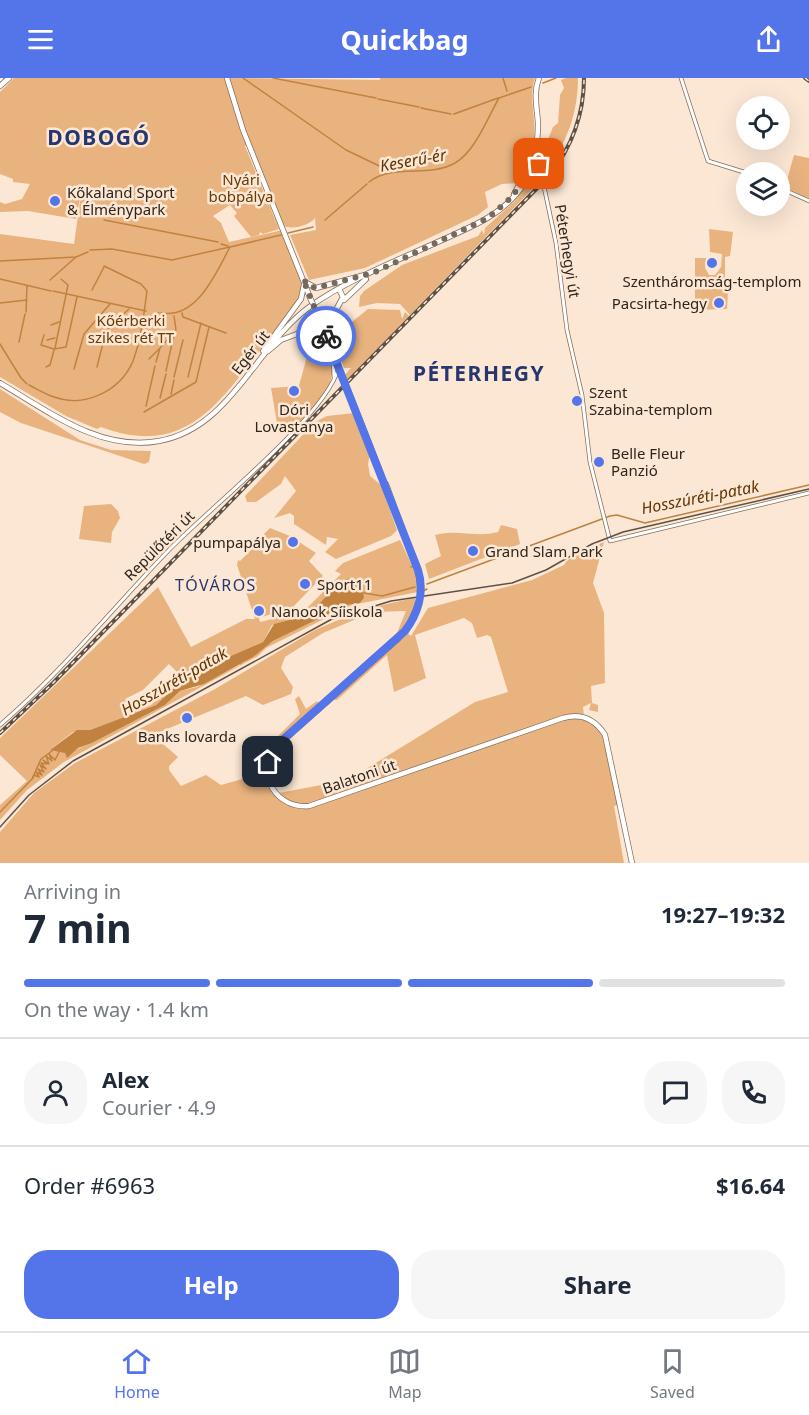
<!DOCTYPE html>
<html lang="en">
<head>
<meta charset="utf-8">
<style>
  :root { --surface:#fff; --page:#f6f6f7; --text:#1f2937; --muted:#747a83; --line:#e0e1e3; --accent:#5474e9 }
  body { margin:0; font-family:"Noto Sans",sans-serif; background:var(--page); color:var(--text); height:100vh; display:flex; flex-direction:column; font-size:22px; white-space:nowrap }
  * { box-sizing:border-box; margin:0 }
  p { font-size:20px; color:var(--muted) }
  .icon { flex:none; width:33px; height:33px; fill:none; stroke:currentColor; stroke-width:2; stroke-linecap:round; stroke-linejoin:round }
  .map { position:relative; height:785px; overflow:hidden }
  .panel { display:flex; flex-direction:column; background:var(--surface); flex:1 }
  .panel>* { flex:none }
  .fabs { position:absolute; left:736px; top:18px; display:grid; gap:12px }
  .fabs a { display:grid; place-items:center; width:54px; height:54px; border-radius:50%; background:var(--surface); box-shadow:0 6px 24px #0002; font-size:30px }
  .pin { position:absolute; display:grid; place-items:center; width:51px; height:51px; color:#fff; margin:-26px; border-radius:12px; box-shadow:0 3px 9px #0006 }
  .courier { position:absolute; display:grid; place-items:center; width:60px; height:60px; margin:-30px; border:4px solid #5474e9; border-radius:50%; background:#fff; color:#222; box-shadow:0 2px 8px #0007 }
  .summary em { font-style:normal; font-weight:700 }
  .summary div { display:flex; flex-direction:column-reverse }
  .summary { display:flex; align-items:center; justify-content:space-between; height:102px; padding:0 24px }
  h1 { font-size:39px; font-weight:700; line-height:45px }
  .bar { display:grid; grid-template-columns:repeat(4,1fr); gap:9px 6px; align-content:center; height:72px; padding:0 24px }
  .bar i { height:8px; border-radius:4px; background:var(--line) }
  .bar .active { background:var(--accent) }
  .bar p { grid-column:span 4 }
  .line { display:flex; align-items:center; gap:15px; padding:0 24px; border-top:2px solid var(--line) }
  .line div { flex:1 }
  .round { display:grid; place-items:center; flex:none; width:63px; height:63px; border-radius:24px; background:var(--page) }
  .cta { display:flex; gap:12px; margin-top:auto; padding:12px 24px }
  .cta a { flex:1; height:69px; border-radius:24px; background:var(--accent); color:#fff; font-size:24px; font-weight:700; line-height:69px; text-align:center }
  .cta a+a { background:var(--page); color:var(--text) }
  header { display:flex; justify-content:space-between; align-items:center; height:78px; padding:0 24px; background:var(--accent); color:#fff; font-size:27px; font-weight:700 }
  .tabs { display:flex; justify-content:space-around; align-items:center; height:84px; border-top:2px solid var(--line); background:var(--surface); font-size:16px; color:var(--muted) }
  .tabs a { display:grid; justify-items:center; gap:3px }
  .tabs .active { color:var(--accent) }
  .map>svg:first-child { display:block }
  .green { fill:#e9b37f; fill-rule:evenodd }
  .water { fill:#c18240 }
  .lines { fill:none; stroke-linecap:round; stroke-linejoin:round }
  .stream { stroke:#c18240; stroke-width:1.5 }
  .tertiary-casing { stroke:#856e59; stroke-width:4.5 }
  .primary-casing { stroke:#856e59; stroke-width:6 }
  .tertiary { stroke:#fff; stroke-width:3 }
  .primary { stroke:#fff; stroke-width:4.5 }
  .tram { stroke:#5d5145; stroke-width:1.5 }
  .rail-casing { stroke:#5d5145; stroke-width:4 }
  .rail { stroke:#fce7d4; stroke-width:1.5; stroke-dasharray:4.5; stroke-linecap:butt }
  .primary-bridge-casing { stroke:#856e59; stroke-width:6; stroke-linecap:butt }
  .primary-bridge { stroke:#fff; stroke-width:4.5 }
  .done { stroke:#77695c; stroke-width:6; stroke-dasharray:0 10.8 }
  .route { stroke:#5474e9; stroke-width:8 }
  .poi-dot { fill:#5474e9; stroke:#fce7d4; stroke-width:2 }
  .labels { text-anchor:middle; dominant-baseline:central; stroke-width:5; stroke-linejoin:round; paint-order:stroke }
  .park-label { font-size:15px; fill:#673c07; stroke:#fce7d4 }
  .poi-label { font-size:15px; fill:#2f251c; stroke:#fce7d4; text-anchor:start }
  .street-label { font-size:15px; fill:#2f251c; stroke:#fce7d4 }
  .water-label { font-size:16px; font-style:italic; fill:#603500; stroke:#fce7d4 }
  .neighbourhood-label { font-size:16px; letter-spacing:1.5px; fill:#26366e; stroke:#fce7d4 }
  .district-label { font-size:21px; font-weight:bold; letter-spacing:1.5px; fill:#26366e; stroke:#fce7d4 }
</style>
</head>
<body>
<header><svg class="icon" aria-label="menu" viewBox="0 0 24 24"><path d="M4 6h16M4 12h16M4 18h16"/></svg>Quickbag<svg class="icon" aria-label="share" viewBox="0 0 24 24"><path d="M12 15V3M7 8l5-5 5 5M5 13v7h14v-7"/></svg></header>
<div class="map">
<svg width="809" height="785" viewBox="0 0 809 785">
  <rect width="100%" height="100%" fill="#fce7d4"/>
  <g class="green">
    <path d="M 14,0 L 225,0 L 249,66 L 245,68 L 279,151 L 263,156 L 260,154 L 259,157 L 251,159 L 234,138 L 237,135 L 230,127 L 213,138 L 221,145 L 229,164 L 283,152 C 286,169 306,200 301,217 C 295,235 274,253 263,268 C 218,327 184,380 101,349 L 97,351 L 66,338 L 0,299 L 0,156 L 74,166 L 82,110 L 76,141 L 28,133 L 0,134 L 0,124 L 5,126 L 22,121 L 30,106 L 13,104 L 13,101 L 0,96 L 0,14 Z"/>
    <path d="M 229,0 L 380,2 L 380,0 L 535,0 C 530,14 533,29 534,42 C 536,66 530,86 518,105 L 502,106 L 485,114 L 488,129 L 478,137 L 365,190 L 309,202 L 290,157 L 316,152 L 315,140 C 310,147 293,152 284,148 L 245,52 Z"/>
    <path d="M 566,0 L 578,0 C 578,30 570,56 554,81 L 556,83 L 545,98 L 541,79 L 553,49 L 558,45 L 560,17 L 564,10 L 561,2 Z"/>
    <polygon points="794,77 809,80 809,121 785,109"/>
    <polygon points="537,97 541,102 539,104 410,237 400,226 377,225 359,229 360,218 364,213 402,187 478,158 482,152 484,157 485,150 515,123 531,99"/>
    <polygon points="709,151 733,154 730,178 725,179 725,213 728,214 727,231 695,232 695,180 706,180 705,190 709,197 715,197 721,189 722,176 710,174"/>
    <polygon points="368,231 400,232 402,241 405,234 409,238 347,302 345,297 351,290 344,290 336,269 342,252"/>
    <path d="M 314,251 L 320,254 C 345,299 329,311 299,346 L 277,345 L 271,310 L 299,308 L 311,263 L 305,253 Z"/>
    <polygon points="0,311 80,362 111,372 151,373 149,384 144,386 21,345 0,334"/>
    <polygon points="354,335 370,376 368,386 370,398 381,407 397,452 391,458 336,481 325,474 338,461 327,459 326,467 294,446 294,438 290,435 274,440 296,413 285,398 281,406 256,424 247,424 245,418 315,344 327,338"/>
    <polygon points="111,426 118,433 120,440 112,454 111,465 79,461 84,428"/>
    <path d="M 501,447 L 517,451 L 520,466 L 429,501 L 425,486 L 441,478 L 435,457 C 457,451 477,460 498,454 Z"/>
    <path d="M 270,450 L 290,458 L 316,475 L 309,483 L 323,498 L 293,529 L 259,540 L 260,544 L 304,533 L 341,496 L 335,493 L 343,485 L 400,462 L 417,498 L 418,514 L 352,527 L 266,570 L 258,578 L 234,591 L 64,684 L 27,712 L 0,742 L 0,727 L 27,703 L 0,677 L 0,660 L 158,509 L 191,569 L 246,541 L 255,541 L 237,487 L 238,482 L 240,483 L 255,468 L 258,471 L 265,464 L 261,459 ZM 343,501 L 363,509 L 364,520 L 360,525 L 347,527 L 273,563 L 243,585 L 242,581 L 238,582 L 240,587 L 197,609 L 180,613 L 165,627 L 92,665 C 72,672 71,678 51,671 L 73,654 L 90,652 L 156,627 L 189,596 L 263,564 L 272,547 L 308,537 ZM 169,586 L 180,597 L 151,627 L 131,635 L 125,621 L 143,612 Z"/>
    <path d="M 604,464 L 593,505 L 604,535 L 605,605 L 591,608 L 592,625 L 598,627 L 598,634 L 589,632 L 591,625 L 583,629 L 584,639 C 613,651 613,699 619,727 L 614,728 L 624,785 L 0,785 L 0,754 L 34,715 L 75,685 L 215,611 L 315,552 L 364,531 L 414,520 L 418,528 L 405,553 L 411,558 L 428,530 L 532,502 L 564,487 C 571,476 590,470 604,464 ZM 406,533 L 397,555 L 348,599 L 345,607 L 329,621 L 337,622 L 387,577 L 394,614 L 426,600 L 415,557 L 464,540 L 472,545 L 477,560 L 487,557 L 491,559 L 508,614 L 475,624 L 348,702 L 273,716 L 265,696 L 269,676 L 321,627 L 317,623 L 306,631 L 299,618 L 295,621 L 300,636 L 263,673 L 260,696 L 221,707 L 206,697 L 181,708 L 169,692 L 169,688 L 178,679 L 155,659 L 160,654 L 246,618 L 263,627 L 291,616 L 293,609 L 281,590 L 285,579 L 323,555 L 373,534 Z"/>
  </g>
  <polygon class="water" points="352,500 363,509 364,520 360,525 347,527 273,563 253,579 204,606 180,613 165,627 92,665 78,670 67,680 65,675 50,672 77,652 90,652 156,627 189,596 263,564 274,546 308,537 342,502"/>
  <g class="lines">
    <g class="stream">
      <polyline points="243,0 346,72 392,94"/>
      <polyline points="273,0 376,20"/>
      <polyline points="503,0 507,13"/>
      <polyline points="543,5 556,0"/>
      <polyline points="378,21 419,29"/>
      <polyline points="421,30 451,36"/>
      <polyline points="454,36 498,20"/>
      <path d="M 369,104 C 394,85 429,100 455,85 C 475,74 488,39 499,20 L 531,9"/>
      <polyline points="104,142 218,164"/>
      <polyline points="325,142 367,106"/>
      <polyline points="288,155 313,149"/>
      <polyline points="221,166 228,168"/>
      <polyline points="90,172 112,171 172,182 230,169"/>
      <polyline points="0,183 76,179 88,174"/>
      <polyline points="0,201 51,213"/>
      <polyline points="50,202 76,179"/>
      <polyline points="92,212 104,189"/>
      <polyline points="53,213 146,233"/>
      <polyline points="0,225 27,222"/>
      <polyline points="26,234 27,208"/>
      <polyline points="158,235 159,235"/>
      <path d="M 161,235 C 197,241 216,195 230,169 L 281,157"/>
      <polyline points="182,235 183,239 226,255"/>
      <polyline points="51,247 59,244"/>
      <polyline points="44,257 41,267 54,271 66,269 77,219"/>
      <polyline points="47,262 55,260"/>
      <polyline points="19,264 25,236"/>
      <polyline points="0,266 21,300 27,306"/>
      <polyline points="55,270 68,207 61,201"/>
      <polyline points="149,281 159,271"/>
      <polyline points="156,284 160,270 176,252 174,238"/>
      <polyline points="46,289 50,287 54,272"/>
      <polyline points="97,289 106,253 129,231"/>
      <polyline points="74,291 84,256 110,226"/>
      <polyline points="166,293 174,256"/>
      <polyline points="174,299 183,262"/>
      <polyline points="188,299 201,245"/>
      <path d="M 29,307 C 37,311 45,316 54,319 C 87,331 126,310 135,277 C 142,257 144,234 147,213 L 141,206 L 104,188"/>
      <polyline points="171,316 174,302"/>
      <polyline points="160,320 166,296"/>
      <polyline points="146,328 155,288"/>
      <polyline points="144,334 196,304 209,249"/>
      <polyline points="411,489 414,488"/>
      <polyline points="427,506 610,438 617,437 645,445 809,407"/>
      <polyline points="423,513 427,511"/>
      <polyline points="364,515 382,518 415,509"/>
      <polyline points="33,700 34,697 39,699 36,694 42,697 38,691 44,694 40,687 46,691 41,685 47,686 43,682 49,686 46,678 52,683 49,676 55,682 60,672"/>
      <polyline points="0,734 32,701 41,681 52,673"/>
    </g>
    <defs>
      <g id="tertiary">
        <polyline points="681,0 708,83 747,95"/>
        <polyline points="534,84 541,96"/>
        <polyline points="539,85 556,165 567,252 582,317 590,384 610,463 809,415"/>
        <polyline points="780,110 809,123"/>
        <polyline points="333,279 334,299"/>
        <path d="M 0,647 C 61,595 112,531 168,473 C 206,433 326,338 338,291"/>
      </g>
      <g id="primary">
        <polyline points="227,0 243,52 311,222"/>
        <polyline points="0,1 1,0"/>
        <polyline points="0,8 9,0"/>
        <polyline points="535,73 539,86"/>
        <polyline points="530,98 537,95 542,98"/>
        <polyline points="514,116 533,82"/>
        <polyline points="305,204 316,210 365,197"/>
        <polyline points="344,222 366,201"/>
        <polyline points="313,226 324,254"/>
        <polyline points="330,266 330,243 343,219 339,211"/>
        <polyline points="330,268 343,299"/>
        <polyline points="263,273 301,221 304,207"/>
        <polyline points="268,273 281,262 313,250 321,253 330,269"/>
        <path d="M 0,305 C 48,333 100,374 159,363 C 232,350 256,266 312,227 C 351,200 399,182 442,162 C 471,149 502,137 521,110 C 534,91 538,67 538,45 C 537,29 533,15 539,0"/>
        <polyline points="348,312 369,365"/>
        <polyline points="369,365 418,492 421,514"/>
        <polyline points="386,406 404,455"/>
        <path d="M 420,522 L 409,547 L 398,561 L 274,671 C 256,698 277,731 309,728 L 563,640 C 581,635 595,641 605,657 L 632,785"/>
      </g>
    </defs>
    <use href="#tertiary" class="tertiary-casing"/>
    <use href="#primary" class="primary-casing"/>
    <use href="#tertiary" class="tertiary"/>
    <use href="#primary" class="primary"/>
    <polyline class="tram" points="0,749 29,717 73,683 332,541 391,523 512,505 546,492 592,466 623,454 809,411"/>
    <defs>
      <g id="rail">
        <polyline points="805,0 809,3"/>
        <path d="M 0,655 L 53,605 L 549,98 C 571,70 584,37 584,0"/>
      </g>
    </defs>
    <use href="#rail" class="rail-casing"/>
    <use href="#rail" class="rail"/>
    <defs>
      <g id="primary-bridge">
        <polyline points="311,222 313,226"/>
        <polyline points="343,299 348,312"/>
        <polyline points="420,522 421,514"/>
      </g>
    </defs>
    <use href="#primary-bridge" class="primary-bridge-casing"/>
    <use href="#primary-bridge" class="primary-bridge"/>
  </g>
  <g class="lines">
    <polyline class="done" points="326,258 303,201 309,208 316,210 373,195 488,140 513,118 533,82 539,86"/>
    <path class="route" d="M 268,684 L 279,665 L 405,553 C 418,536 425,514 418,492 L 326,258"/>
  </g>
  <g class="poi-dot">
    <circle cx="55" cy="123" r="6"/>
    <circle cx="712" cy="185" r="6"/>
    <circle cx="719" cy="225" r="6"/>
    <circle cx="294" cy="313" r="6"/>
    <circle cx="577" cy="323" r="6"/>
    <circle cx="599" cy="384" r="6"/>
    <circle cx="293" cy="464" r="6"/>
    <circle cx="473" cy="473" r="6"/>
    <circle cx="305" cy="506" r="6"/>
    <circle cx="259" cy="533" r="6"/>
    <circle cx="187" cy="640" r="6"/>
  </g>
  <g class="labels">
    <g class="park-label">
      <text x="241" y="101">Nyári<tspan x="241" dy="17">bobpálya</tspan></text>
      <text x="131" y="242">Kőérberki<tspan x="131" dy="17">szikes rét TT</tspan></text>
    </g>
    <g class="poi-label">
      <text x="67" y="114">Kőkaland Sport<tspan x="67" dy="17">&amp; Élménypark</tspan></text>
      <text x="712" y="203" text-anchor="middle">Szentháromság-templom</text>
      <text x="707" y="225" text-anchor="end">Pacsirta-hegy</text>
      <text x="589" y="314">Szent<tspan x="589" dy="17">Szabina-templom</tspan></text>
      <text x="294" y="331" text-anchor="middle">Dóri<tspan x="294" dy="17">Lovastanya</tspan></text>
      <text x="611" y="375">Belle Fleur<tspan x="611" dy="17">Panzió</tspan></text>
      <text x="281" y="464" text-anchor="end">pumpapálya</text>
      <text x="485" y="473">Grand Slam Park</text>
      <text x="317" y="506">Sport11</text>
      <text x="271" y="533">Nanook Síiskola</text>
      <text x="187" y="658" text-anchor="middle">Banks lovarda</text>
    </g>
    <g class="street-label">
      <text transform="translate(568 173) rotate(81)">Péterhegyi út</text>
      <text transform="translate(250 274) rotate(-52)">Egér út</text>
      <text transform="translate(159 467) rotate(-45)">Repülőtéri út</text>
      <text transform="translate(359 698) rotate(-19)">Balatoni út</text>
    </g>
    <g class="water-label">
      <text transform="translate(413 82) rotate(-10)">Keserű-ér</text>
      <text transform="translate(700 419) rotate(-11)">Hosszúréti-patak</text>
      <text transform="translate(174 603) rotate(-30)">Hosszúréti-patak</text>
    </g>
    <g class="neighbourhood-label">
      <text x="216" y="507">TÓVÁROS</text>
    </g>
    <g class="district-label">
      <text x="99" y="59">DOBOGÓ</text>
      <text x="479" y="295">PÉTERHEGY</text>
    </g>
  </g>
</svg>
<div class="fabs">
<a><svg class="icon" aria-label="locate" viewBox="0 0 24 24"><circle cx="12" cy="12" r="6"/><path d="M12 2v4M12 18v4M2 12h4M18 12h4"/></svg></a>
<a><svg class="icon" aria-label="layers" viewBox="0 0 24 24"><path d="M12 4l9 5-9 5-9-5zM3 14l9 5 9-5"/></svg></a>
</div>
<div class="pin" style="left:539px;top:86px;background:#ea580c"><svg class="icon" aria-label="bag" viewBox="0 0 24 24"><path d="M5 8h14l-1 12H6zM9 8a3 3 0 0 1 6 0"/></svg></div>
<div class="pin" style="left:268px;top:684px;background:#1f2937"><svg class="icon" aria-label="home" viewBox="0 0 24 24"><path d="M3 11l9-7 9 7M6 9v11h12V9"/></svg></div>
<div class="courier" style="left:326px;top:258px"><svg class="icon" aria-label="bike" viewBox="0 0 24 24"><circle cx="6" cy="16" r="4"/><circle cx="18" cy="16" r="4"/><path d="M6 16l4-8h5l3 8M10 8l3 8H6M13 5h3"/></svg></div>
</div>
<section class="panel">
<div class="summary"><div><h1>7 min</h1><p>Arriving in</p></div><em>19:27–19:32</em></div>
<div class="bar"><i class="active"></i><i class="active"></i><i class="active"></i><i></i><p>On the way · 1.4 km</p></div>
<div class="line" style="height:108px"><a class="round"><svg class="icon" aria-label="person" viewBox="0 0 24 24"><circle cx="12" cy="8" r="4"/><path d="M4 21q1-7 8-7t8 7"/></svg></a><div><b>Alex</b><p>Courier · 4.9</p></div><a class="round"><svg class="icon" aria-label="chat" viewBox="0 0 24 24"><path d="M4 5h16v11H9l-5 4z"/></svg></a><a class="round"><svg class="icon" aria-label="phone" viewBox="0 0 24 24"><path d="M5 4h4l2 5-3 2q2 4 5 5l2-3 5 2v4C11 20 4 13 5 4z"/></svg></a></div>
<div class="line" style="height:78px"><div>Order #6963</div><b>$16.64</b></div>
<div class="cta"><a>Help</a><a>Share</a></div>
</section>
<nav class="tabs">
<a class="active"><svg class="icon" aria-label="home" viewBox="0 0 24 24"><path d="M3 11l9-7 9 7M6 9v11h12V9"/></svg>Home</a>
<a><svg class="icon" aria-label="map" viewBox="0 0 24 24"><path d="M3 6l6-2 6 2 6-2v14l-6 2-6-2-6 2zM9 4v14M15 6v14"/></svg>Map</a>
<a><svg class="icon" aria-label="saved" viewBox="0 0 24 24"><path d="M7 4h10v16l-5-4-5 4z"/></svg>Saved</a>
</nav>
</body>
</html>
